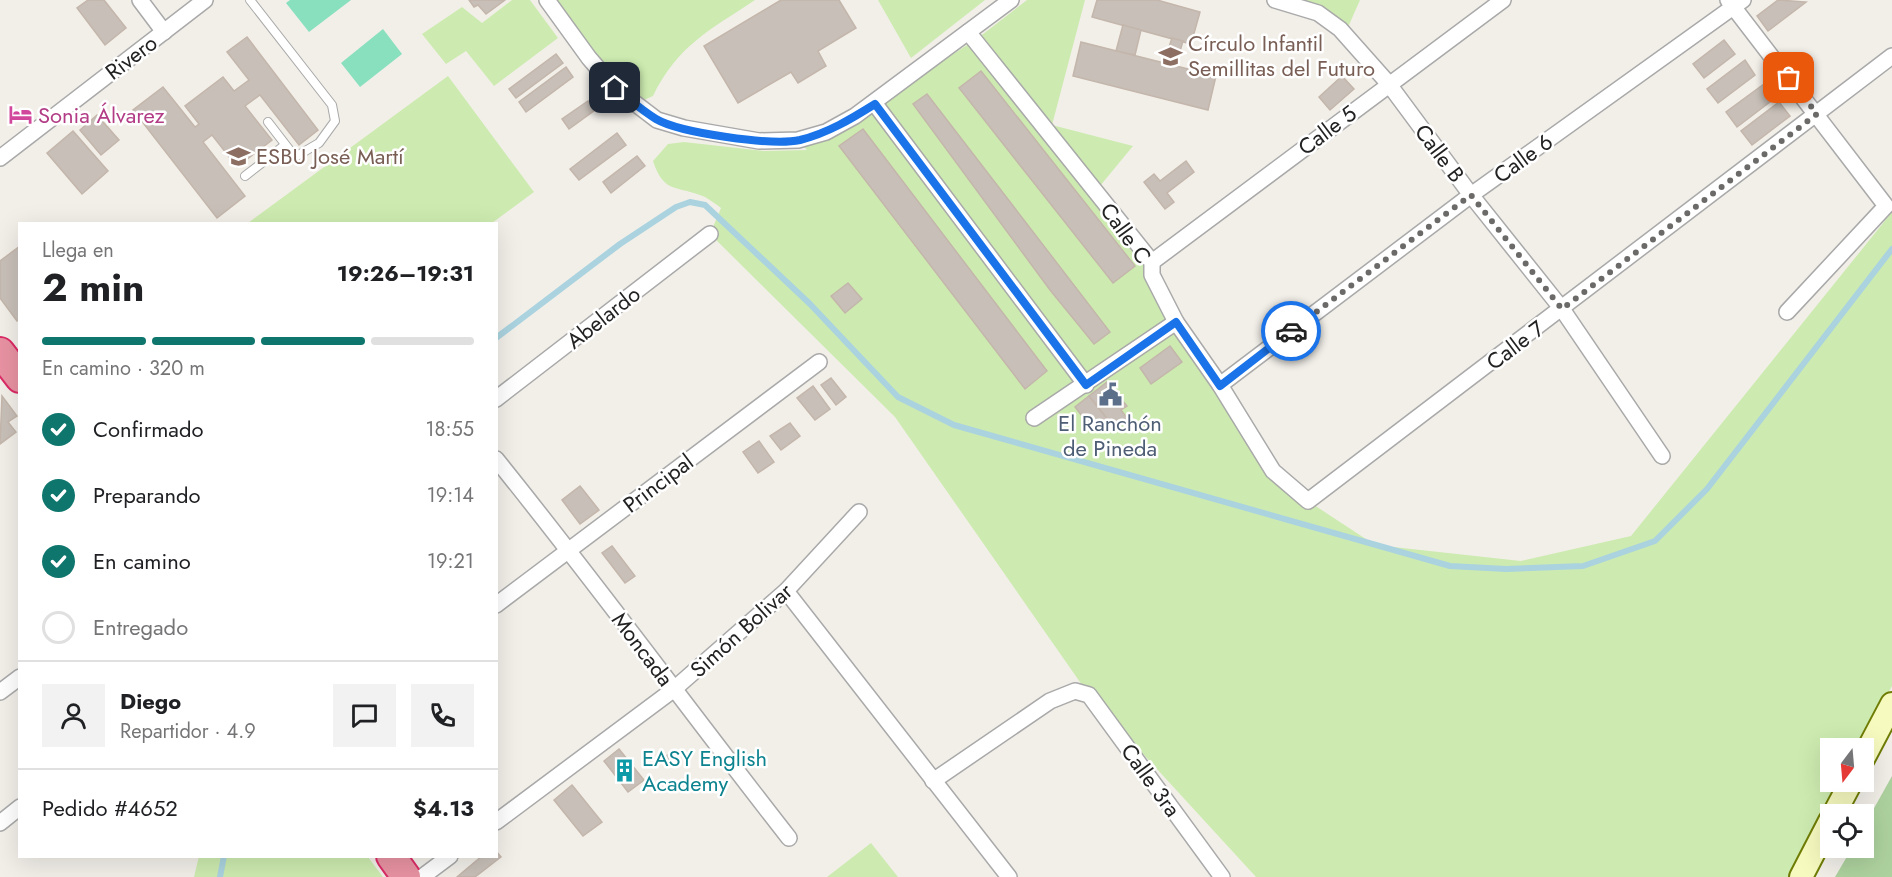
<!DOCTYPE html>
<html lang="es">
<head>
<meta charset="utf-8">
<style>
  :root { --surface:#fff; --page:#f2f2f2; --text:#202124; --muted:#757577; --line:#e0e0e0; --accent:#0f766e }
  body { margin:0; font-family:Jost,sans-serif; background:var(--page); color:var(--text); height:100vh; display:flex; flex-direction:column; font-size:22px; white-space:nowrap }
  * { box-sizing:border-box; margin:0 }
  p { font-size:20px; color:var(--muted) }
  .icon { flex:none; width:33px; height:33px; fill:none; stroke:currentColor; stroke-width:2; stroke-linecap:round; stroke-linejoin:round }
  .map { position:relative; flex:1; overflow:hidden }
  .side { position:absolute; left:18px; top:222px; width:480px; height:636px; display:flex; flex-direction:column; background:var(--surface); border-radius:0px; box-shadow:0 6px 24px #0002 }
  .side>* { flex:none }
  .needle { width:39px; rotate:196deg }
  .fabs { position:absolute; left:1820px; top:738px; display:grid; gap:12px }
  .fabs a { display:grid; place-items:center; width:54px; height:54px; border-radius:0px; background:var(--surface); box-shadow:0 6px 24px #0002; font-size:30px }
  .pin { position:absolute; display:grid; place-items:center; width:51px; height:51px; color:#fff; margin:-26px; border-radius:12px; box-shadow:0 3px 9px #0006 }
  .courier { position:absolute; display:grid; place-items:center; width:60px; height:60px; margin:-30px; border:4px solid #1a73e8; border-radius:50%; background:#fff; color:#222; box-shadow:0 2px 8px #0007 }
  .head em { font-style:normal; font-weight:700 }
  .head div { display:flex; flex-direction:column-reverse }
  .head { display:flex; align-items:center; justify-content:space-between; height:102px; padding:0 24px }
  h1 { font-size:39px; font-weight:700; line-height:45px }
  .bar { display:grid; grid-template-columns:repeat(4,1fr); gap:9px 6px; align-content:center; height:72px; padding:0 24px }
  .bar i { height:8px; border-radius:4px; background:var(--line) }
  .bar .current { background:var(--accent) }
  .bar p { grid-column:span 4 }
  .line { display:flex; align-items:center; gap:15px; padding:0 24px; border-top:2px solid var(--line) }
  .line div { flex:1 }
  .round { display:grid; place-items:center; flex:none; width:63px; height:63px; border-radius:0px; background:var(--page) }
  ol { padding:0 24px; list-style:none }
  li { display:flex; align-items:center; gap:18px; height:66px }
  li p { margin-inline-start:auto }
  li .icon { padding:6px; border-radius:50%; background:var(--accent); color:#fff; stroke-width:4 }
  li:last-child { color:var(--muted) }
  li i { width:33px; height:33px; border:3px solid var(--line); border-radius:50% }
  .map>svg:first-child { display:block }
  .grass { fill:#cdebb0 }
  .forest { fill:#add19e }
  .pitch { fill:#88e0be }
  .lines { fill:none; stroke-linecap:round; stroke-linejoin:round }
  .stream { stroke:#aad3df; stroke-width:6 }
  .building { fill:#c7bfb8; stroke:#c4b6ab; stroke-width:1.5 }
  .lane-casing { stroke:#a9a9a9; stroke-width:10 }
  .street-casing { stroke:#a9a9a9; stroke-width:18 }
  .secondary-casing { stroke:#707d05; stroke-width:26 }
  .highway-casing { stroke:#dc2a67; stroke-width:32 }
  .lane { stroke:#fff; stroke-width:8 }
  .street { stroke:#fff; stroke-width:15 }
  .secondary { stroke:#f7fabf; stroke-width:22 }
  .highway { stroke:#e892a2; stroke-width:28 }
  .done { stroke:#6b6a68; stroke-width:6; stroke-dasharray:0 10.8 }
  .route { stroke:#1a73e8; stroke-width:8 }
  .labels { text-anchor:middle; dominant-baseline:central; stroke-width:5; stroke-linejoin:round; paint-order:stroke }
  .education-label { font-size:22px; fill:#785e54; stroke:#fff; text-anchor:start }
  .street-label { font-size:22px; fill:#222; stroke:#fff }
  .hotel-label { font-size:22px; fill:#b23c85; stroke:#fff; text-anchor:start }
  .service-label { font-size:22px; fill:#4e5e75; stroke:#fff }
  .culture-label { font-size:22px; fill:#0d838f; stroke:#fff; text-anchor:start }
</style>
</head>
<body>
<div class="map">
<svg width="1892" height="877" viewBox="0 0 1892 877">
  <rect width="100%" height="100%" fill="#f2efe9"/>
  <g class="grass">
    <polygon points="512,0 530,0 558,38 494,86 466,51 446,64 422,34 462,7 482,23"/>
    <path d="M 546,0 L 755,0 C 710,30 678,45 653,96 L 635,104 Z"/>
    <polygon points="878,0 985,0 911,58"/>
    <path d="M 1027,0 L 1085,0 L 1052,125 L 1133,146 L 1100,186 L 1273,471 L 1308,501 L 1375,545 L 1521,561 L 1631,536 L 1892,212 L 1892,686 L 1858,748 L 1830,748 L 1830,782 L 1840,782 L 1789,877 L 1256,877 L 1089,695 L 895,417 L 710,234 L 721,208 C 716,204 710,200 705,197 C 678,185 664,195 653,161 L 668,144 L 684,142 L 764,151 L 807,150 L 798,140 L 875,104 L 978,38 Z"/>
    <polygon points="1275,0 1360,0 1345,34"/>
    <polygon points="448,76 534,192 492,223 248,223"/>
    <polygon points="871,843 898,877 827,877"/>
    <polygon points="199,856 368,857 383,877 194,877"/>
  </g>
  <polygon class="forest" points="1892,776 1892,877 1835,877 1852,848 1863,848 1863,828"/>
  <g class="pitch">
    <polygon points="290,0 351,0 309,32 286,3"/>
    <polygon points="383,29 402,54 360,87 341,63"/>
  </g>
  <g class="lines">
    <g class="stream">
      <polyline points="496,338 620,244 676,207 690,202 705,205 810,304 898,397 954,425 1450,566 1506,569 1583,566 1655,541 1707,489 1892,249"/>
      <polyline points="220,877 224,856"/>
    </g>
  </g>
  <g class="building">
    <polygon points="88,0 104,0 126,28 105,45 77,8"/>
    <polygon points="469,0 505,0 486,14 478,5 474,7"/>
    <polygon points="781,0 839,0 856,28 818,51 826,66 798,83 791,72 738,103 704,46"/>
    <polygon points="1097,0 1157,0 1200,12 1191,44 1092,17"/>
    <polygon points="1778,0 1806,2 1768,31 1757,16"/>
    <polygon points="1123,25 1141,30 1135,55 1116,51"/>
    <polygon points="247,37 318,130 299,145 260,95 245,106 272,140 237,167 212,135 203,142 245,196 217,218 133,110 163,87 195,127 199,124 185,106 223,77 234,91 249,80 227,52"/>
    <polygon points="1172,38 1183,41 1176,65 1164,62"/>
    <polygon points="1724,40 1735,54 1704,78 1693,64"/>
    <polygon points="1081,42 1216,76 1208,110 1073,76"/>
    <polygon points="556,54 563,63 516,98 509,89"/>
    <polygon points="1745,60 1755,75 1718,103 1707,89"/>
    <polygon points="566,67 573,77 526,112 519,102"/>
    <polygon points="981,71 1135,266 1113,283 959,88"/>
    <polygon points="1342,76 1354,89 1330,110 1319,97"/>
    <polygon points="1764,84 1775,98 1737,127 1726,112"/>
    <polygon points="927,94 1110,332 1094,344 1050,290 913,104"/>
    <polygon points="588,101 595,110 569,129 562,119"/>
    <polygon points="1779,102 1790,116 1752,145 1741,131"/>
    <polygon points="97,115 119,140 101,155 80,130"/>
    <polygon points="863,129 1047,371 1025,389 839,146"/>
    <polygon points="73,131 108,171 82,194 47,153"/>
    <polygon points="617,133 626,145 579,180 570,169"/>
    <polygon points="637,156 645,166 611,193 603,182"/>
    <polygon points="1186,161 1194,172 1167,193 1174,202 1165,209 1144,182 1154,174 1160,181"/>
    <polygon points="20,246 20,319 17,321 0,298 0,261"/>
    <polygon points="848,283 862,299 845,313 831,296"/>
    <polygon points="1170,346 1182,362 1151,384 1140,368"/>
    <polygon points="831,378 846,397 836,405 821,385"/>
    <polygon points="1107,382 1127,406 1121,410 1127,418 1114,428 1089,396"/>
    <polygon points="813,386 830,409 815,420 797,398"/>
    <polygon points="2,396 17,416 8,422 16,432 0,444"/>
    <polygon points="1089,396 1108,420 1094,432 1075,407"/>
    <polygon points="790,423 800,436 781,450 770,436"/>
    <polygon points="759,441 774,462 758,473 743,452"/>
    <polygon points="580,486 599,510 580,524 562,500"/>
    <polygon points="612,546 635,576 625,583 602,553"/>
    <polygon points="619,749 644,780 628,792 604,761"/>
    <polygon points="674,750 679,757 666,767 661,760"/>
    <polygon points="572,785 602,822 583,836 554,800"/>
    <polygon points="496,851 501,857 475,877 457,877 482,856 496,856"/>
  </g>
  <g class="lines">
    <defs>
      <g id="lane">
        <polyline points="250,0 332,105 335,121 319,143 295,157 268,122"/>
        <polyline points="245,176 285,145"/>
      </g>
      <g id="street">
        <polyline points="140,0 164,32"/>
        <polyline points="547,0 589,58 615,88 657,120 684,128 759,141 798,140 826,132 855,116 1011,0"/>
        <polyline points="1275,0 1318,13 1340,29 1388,83 1471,195 1562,309 1662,456"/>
        <polyline points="1728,0 1886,206 1787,312"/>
        <polyline points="968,32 1152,262 1152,275 1176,322 1220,385 1273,471 1308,501 1892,56"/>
        <polyline points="875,104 1086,385"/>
        <polyline points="0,158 205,0"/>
        <polyline points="1152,262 1503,0"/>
        <polyline points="1220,385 1471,195 1743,0"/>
        <polyline points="496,399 710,234"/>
        <polyline points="1034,418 1176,322"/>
        <path d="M 496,459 C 597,584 691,713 789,838"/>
        <polyline points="786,591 1009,877"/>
        <polyline points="496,605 819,362"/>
        <polyline points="0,692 20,677"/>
        <polyline points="933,781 1050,701 1075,691 1089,695 1222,877"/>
        <polyline points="496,822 673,690 786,591 859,512"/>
        <polyline points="0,823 20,807"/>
        <polyline points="422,877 450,856"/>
      </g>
      <g id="secondary">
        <polyline points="1863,759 1892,704"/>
        <polyline points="1834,814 1851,782"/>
        <polyline points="1801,877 1830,821"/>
      </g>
      <g id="highway">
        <polyline points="0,352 20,378"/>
        <polyline points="391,856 406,877"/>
      </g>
    </defs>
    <use href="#lane" class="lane-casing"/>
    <use href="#street" class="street-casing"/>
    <use href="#secondary" class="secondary-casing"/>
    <use href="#highway" class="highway-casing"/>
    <use href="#lane" class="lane"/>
    <use href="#street" class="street"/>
    <use href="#secondary" class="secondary"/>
    <use href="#highway" class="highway"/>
  </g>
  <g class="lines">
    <polyline class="done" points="1291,331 1471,195 1562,309 1817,114 1789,78"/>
    <path class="route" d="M 615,88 C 628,98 641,110 656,119 C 680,133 772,146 800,140 C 828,133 851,119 875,104 L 1086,385 L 1176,322 L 1220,386 L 1291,331"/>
  </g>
  <defs>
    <symbol id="school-bare" viewBox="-9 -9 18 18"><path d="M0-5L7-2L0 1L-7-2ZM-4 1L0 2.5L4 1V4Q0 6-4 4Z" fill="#8d6e63" stroke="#fff" stroke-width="2.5" paint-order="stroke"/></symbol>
    <symbol id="hotel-bare" viewBox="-9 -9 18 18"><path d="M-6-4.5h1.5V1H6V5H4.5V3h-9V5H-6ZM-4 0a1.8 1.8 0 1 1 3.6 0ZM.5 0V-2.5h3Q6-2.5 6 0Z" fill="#d1479c" stroke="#fff" stroke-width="2.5" paint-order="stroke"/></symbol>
    <symbol id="civic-bare" viewBox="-9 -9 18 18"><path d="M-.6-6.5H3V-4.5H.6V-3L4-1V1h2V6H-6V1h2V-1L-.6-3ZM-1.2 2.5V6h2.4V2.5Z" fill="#5c6f8a" stroke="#fff" stroke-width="2.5" paint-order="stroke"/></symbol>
    <symbol id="building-bare" viewBox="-9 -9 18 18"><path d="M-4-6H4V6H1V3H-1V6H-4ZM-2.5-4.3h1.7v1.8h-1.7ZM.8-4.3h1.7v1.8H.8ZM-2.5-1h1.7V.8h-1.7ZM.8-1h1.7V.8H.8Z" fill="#0f9aa8" stroke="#fff" stroke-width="2.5" paint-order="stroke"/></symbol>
  </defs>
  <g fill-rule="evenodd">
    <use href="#school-bare" x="1154" y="40" width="33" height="33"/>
    <use href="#hotel-bare" x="4" y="98" width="33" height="33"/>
    <use href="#school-bare" x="222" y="140" width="33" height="33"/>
    <use href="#civic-bare" x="1094" y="378" width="33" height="33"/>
    <use href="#building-bare" x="608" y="754" width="33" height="33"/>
  </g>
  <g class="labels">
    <g class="education-label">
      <text x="1188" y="43">Círculo Infantil<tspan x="1188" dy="25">Semillitas del Futuro</tspan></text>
      <text x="256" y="156">ESBU José Martí</text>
    </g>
    <g class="street-label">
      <text transform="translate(131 57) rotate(-37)">Rivero</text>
      <text transform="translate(1327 130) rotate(-37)">Calle 5</text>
      <text transform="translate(1440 153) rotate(53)">Calle B</text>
      <text transform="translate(1523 158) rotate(-36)">Calle 6</text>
      <text transform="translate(1126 233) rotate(54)">Calle C</text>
      <text transform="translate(603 317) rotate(-38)">Abelardo</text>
      <text transform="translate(1515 345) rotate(-37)">Calle 7</text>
      <text transform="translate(658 483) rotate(-37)">Principal</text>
      <text transform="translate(741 630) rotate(-42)">Simón Bolivar</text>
      <text transform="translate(643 649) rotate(53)">Moncada</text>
      <text transform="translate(1151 780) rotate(54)">Calle 3ra</text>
    </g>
    <g class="hotel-label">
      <text x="38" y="115">Sonia Álvarez</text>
    </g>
    <g class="service-label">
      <text x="1110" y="423">El Ranchón<tspan x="1110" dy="25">de Pineda</tspan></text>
    </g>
    <g class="culture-label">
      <text x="642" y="758">EASY English<tspan x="642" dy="25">Academy</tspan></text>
    </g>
  </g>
</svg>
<div class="fabs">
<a><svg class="needle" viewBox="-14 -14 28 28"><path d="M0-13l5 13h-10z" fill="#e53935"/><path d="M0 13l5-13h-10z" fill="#757577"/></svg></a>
<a><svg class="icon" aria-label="locate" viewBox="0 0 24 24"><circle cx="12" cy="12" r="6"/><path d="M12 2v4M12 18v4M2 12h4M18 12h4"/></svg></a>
</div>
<div class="pin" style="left:1789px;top:78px;background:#ea580c"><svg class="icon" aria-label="bag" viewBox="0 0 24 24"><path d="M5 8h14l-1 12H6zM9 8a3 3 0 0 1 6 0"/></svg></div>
<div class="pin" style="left:615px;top:88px;background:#1f2937"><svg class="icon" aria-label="home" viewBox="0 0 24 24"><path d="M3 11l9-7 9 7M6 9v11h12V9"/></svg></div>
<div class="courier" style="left:1291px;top:331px"><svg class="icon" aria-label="car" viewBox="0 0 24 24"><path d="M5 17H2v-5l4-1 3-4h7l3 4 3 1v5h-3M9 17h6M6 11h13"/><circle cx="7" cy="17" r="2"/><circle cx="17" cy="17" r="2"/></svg></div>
<section class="side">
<div class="head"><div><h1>2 min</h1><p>Llega en</p></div><em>19:26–19:31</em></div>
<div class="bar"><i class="current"></i><i class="current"></i><i class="current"></i><i></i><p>En camino · 320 m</p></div>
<ol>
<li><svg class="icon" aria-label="check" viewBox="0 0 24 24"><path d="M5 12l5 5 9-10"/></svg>Confirmado<p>18:55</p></li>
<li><svg class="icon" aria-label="check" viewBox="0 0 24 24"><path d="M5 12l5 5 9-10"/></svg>Preparando<p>19:14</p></li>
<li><svg class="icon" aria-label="check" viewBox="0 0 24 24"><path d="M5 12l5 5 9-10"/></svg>En camino<p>19:21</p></li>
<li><i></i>Entregado</li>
</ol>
<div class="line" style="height:108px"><a class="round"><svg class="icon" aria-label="person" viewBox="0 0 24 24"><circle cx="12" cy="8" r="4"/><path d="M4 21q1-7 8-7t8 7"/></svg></a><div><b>Diego</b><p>Repartidor · 4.9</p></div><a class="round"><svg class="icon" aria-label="chat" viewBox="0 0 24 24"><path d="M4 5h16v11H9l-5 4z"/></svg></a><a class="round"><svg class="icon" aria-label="phone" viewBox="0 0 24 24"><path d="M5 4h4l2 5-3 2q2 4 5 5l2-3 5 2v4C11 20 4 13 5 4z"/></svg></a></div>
<div class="line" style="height:78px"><div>Pedido #4652</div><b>$4.13</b></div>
</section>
</div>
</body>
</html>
